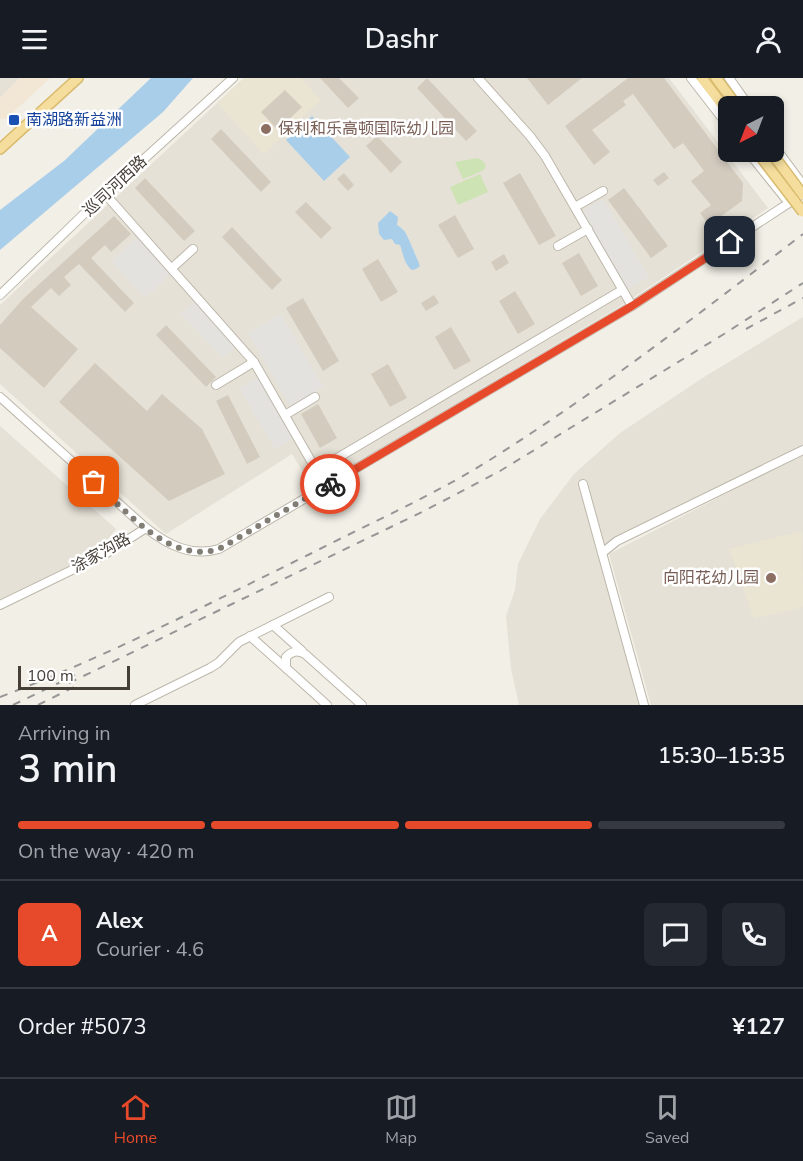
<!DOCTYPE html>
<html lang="en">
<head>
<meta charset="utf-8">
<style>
  :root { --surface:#171b24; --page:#242831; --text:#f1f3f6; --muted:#9ea1a6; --line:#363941; --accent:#e74a2a }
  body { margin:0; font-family:"Nunito Sans","Noto Sans SC",sans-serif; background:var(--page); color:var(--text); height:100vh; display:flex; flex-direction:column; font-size:22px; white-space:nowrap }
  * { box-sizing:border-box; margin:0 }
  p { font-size:20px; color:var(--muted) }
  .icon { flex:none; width:33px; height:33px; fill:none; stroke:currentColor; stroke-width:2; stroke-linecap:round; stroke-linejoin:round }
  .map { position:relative; height:627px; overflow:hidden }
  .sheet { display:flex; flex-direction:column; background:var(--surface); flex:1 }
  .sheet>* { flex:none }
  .needle { width:39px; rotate:222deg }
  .buttons { position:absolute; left:718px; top:18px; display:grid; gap:12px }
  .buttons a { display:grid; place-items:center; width:66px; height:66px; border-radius:9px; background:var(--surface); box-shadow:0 3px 9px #0003; font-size:30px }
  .scale { position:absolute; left:18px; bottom:15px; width:112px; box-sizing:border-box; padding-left:6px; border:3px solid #453f37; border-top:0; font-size:16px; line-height:21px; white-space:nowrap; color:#453f37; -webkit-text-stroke:4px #fff; paint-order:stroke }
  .pin { position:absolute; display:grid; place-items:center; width:51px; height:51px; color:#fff; margin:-26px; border-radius:12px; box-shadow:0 3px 9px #0006 }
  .courier { position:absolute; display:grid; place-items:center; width:60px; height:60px; margin:-30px; border:4px solid #e74a2a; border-radius:50%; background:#fff; color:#222; box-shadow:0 2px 8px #0007 }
  .headline em { font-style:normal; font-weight:600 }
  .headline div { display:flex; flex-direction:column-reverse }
  .headline { display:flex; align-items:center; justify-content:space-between; height:102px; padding:0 18px }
  h1 { font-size:39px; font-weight:600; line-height:45px }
  .bar { display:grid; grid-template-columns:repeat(4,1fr); gap:9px 6px; align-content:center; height:72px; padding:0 18px }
  .bar i { height:8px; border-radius:4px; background:var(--line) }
  .bar .current { background:var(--accent) }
  .bar p { grid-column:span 4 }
  .line { display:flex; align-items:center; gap:15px; padding:0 18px; border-top:2px solid var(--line) }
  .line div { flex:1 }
  .round { display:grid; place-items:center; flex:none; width:63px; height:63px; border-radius:9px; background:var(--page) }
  header { display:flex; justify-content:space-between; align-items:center; height:78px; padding:0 18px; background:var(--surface); font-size:27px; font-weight:600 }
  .dock { display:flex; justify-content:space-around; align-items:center; height:84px; border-top:2px solid var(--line); background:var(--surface); font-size:16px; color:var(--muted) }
  .dock a { display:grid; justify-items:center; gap:3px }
  .dock .current { color:var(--accent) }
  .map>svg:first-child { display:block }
  .residential { fill:#e6e1d6 }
  .commercial { fill:#f2e6d4 }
  .education { fill:#eae4d2 }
  .green { fill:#cde3b4 }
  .parking { fill:#e4e2df }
  .water { fill:#a9ceea }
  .building { fill:#d3cbbe }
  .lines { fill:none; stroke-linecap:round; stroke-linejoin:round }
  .minor-casing { stroke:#bdb7ab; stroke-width:10 }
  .major-casing { stroke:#d9bb6e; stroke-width:12 }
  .minor { stroke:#fff; stroke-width:8 }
  .major { stroke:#f5de9d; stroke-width:9 }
  .rail { stroke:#969696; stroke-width:2; stroke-dasharray:8 8; stroke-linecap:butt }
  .major-bridge-casing { stroke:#d9bb6e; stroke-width:12; stroke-linecap:butt }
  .major-bridge { stroke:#f5de9d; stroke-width:9 }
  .done { stroke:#827d75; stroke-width:6; stroke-dasharray:0 10.8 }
  .route { stroke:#e74a2a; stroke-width:8 }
  .transit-dot { fill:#1a4fb4; stroke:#fff; stroke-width:2 }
  .education-dot { fill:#8d6e63; stroke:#fff; stroke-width:2 }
  .labels { text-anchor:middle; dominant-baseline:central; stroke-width:5; stroke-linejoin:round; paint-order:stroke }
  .transit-label { font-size:16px; fill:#164399; stroke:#fff; text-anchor:start }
  .education-label { font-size:16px; fill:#785e54; stroke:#fff; text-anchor:start }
  .street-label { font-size:16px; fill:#453f37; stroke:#fff }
</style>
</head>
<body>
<header><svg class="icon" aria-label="menu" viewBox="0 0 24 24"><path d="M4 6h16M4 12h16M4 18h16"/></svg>Dashr<svg class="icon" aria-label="person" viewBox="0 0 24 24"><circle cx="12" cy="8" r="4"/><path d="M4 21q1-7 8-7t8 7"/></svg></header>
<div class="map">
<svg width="803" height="627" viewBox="0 0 803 627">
  <rect width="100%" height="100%" fill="#f2efe7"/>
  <g class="residential">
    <polygon points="0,0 20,0 0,20"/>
    <polygon points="244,0 669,0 768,130 622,227 313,410 292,376 166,456 0,306 0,227"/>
    <polygon points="803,239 803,368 600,476 641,627 519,627 511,591 506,538 515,512 518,486 540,441 574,396 620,355 704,299"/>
    <polygon points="0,348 116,451 99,473 0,522"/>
    <polygon points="803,376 803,627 651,627 609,476"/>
  </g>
  <polygon class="commercial" points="20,0 50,0 6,41 0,41 0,20"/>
  <g class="education">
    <polygon points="245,0 301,0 321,22 264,76 217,25"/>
    <polygon points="802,453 803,529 754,541 729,471"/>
  </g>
  <g class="green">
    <polygon points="478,80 483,83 486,88 484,92 463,101 455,84"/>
    <polygon points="480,96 488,114 458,127 450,109"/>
  </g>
  <g class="parking">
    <polygon points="603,121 649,199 626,213 580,134"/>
    <polygon points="138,159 172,195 145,220 111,183"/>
    <polygon points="196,222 238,268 223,280 181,236"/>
    <polygon points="281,236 323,309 290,328 248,255"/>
    <polygon points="260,298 296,359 275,371 239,310"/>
  </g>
  <g class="water">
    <polygon points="151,0 193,0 163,34 0,172 0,132 64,83"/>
    <polygon points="312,38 350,79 324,103 286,62"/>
    <path d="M 390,133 L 398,139 L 397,147 C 400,149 403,151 405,154 C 407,156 419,185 420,188 L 416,191 L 412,192 C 404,186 403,175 400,167 L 395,166 L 392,161 L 384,162 L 379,156 L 378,145 Z"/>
  </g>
  <g class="building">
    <polygon points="320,0 339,0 359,20 348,30"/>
    <polygon points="427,0 477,53 466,63 417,10"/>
    <polygon points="527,0 582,0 548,27"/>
    <polygon points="628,0 664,0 743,105 742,123 709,147 700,135 711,127 691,103 704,93 683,65 674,71 633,16 623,23 626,27 592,52 610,74 594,87 565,48"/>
    <polygon points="285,12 302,29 278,52 261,34"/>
    <polygon points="221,51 271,104 261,114 211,61"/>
    <polygon points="377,58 402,84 391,95 366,68"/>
    <polygon points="664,94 669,100 658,108 653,102"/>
    <polygon points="344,95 354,107 348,113 337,101"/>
    <polygon points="520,95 556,158 539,167 503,105"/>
    <polygon points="145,100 195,153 184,163 135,110"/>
    <polygon points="624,110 668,168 651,180 608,122"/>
    <polygon points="306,124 332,150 321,161 295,134"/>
    <polygon points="455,137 474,171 458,180 438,147"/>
    <polygon points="114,138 131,156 111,174 105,167 91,180 134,225 125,234 79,186 64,199 71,207 59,218 51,210 31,229 78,271 44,310 0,270 0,247 24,220"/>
    <polygon points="232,149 282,202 272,212 222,159"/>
    <polygon points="579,175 598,208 581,218 562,185"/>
    <polygon points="504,176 509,185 496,193 491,184"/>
    <polygon points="378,181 398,214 381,224 362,191"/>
    <polygon points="515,213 535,246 518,256 499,223"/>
    <polygon points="434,217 439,225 426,233 421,225"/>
    <polygon points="303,220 339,283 323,293 286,230"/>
    <polygon points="166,247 216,299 206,309 156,257"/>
    <polygon points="451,249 471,283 454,292 435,259"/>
    <polygon points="95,285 147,333 162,316 202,351 225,396 169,423 59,324"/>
    <polygon points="388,286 407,320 390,329 371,296"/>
    <polygon points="228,317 260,379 247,386 216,323"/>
    <polygon points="318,326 337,360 320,370 301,336"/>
  </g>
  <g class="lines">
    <defs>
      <g id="minor">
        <polyline points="478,0 530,58 545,78 632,228"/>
        <polyline points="691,0 729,49"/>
        <polyline points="729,0 749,28"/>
        <polyline points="774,68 803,107"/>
        <polyline points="748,74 789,125"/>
        <polyline points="106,117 254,284 326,409"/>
        <polyline points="575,129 603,113"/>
        <polyline points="558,168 588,151"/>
        <polyline points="172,190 193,171"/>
        <polyline points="0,217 88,132 233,0"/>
        <polyline points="216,307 254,284"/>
        <polyline points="0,319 146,450"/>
        <polyline points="285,337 315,319"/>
        <polyline points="317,392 622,212"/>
        <polyline points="583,406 644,627"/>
        <polyline points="602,475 617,463 803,372"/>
        <path d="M 0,527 L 107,475 L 146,450 C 168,467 191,479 219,471 L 632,228 L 798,119"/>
        <polyline points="273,547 302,573"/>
        <polyline points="250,558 287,591"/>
        <polyline points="135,627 210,590 218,585 239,564 329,519"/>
        <path d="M 327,627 L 286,590 L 286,579 C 292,573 297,572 305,576 L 362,627"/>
      </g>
      <g id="major">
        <polyline points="702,0 729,36"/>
        <polyline points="716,0 737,28"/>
        <polyline points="0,71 78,0"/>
      </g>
    </defs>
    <use href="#minor" class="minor-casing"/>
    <use href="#major" class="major-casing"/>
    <use href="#minor" class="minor"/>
    <use href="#major" class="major"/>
    <g class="rail">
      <polyline points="746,251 803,220"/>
      <polyline points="69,605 426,432 500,393 724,256 803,205"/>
      <path d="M 0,619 C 106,579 208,526 310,476 C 372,444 437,416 496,378 C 603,310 703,233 803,156"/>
      <polyline points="13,627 75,597"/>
      <polyline points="38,627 80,606"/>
    </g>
    <defs>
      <g id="major-bridge">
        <polyline points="757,74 803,134"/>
        <polyline points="771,74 803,117"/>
      </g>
    </defs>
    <use href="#major-bridge" class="major-bridge-casing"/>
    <use href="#major-bridge" class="major-bridge"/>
  </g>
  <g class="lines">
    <path class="done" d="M 94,404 C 128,434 169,486 219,471 L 330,406"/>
    <polyline class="route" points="330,406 632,228 730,164"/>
  </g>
  <rect class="transit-dot" x="8" y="36" width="12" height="12" rx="3"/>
  <g class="education-dot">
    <circle cx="266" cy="51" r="6"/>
    <circle cx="771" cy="500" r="6"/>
  </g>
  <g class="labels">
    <g class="transit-label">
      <text x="26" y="42">南湖路新益洲</text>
    </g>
    <g class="education-label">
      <text x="278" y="51">保利和乐高顿国际幼儿园</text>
      <text x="759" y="500" text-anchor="end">向阳花幼儿园</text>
    </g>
    <g class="street-label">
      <text transform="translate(115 108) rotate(-43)">巡司河西路</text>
      <text transform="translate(101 475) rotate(-29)">涂家沟路</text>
    </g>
  </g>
</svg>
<div class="buttons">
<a><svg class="needle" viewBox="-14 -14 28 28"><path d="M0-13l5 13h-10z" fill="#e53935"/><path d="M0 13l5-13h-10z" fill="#9ea1a6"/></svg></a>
</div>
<div class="scale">100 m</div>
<div class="pin" style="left:94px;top:404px;background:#ea580c"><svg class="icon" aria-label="bag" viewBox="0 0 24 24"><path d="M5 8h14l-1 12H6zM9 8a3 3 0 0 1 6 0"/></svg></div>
<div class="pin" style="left:730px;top:164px;background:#1f2937"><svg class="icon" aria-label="home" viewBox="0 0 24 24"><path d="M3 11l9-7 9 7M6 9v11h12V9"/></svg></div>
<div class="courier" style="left:330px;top:406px"><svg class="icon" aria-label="bike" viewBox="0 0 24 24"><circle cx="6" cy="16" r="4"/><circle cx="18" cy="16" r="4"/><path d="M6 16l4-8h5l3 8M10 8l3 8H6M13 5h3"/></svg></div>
</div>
<section class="sheet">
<div class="headline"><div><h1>3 min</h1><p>Arriving in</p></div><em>15:30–15:35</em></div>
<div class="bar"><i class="current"></i><i class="current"></i><i class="current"></i><i></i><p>On the way · 420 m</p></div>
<div class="line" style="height:108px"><b class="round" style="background:var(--accent);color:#fff">A</b><div><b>Alex</b><p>Courier · 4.6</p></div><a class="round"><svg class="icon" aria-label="chat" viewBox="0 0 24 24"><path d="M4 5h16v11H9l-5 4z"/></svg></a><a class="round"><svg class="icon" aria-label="phone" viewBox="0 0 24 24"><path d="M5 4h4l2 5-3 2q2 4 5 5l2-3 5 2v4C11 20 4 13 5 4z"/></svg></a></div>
<div class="line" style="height:78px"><div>Order #5073</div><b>¥127</b></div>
</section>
<nav class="dock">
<a class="current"><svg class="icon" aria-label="home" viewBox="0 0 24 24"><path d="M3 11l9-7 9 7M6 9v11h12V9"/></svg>Home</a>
<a><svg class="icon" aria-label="map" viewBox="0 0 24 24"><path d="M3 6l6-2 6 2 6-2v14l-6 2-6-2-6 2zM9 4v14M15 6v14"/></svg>Map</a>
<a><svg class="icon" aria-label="saved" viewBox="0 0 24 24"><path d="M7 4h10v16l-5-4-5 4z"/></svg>Saved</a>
</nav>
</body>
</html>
